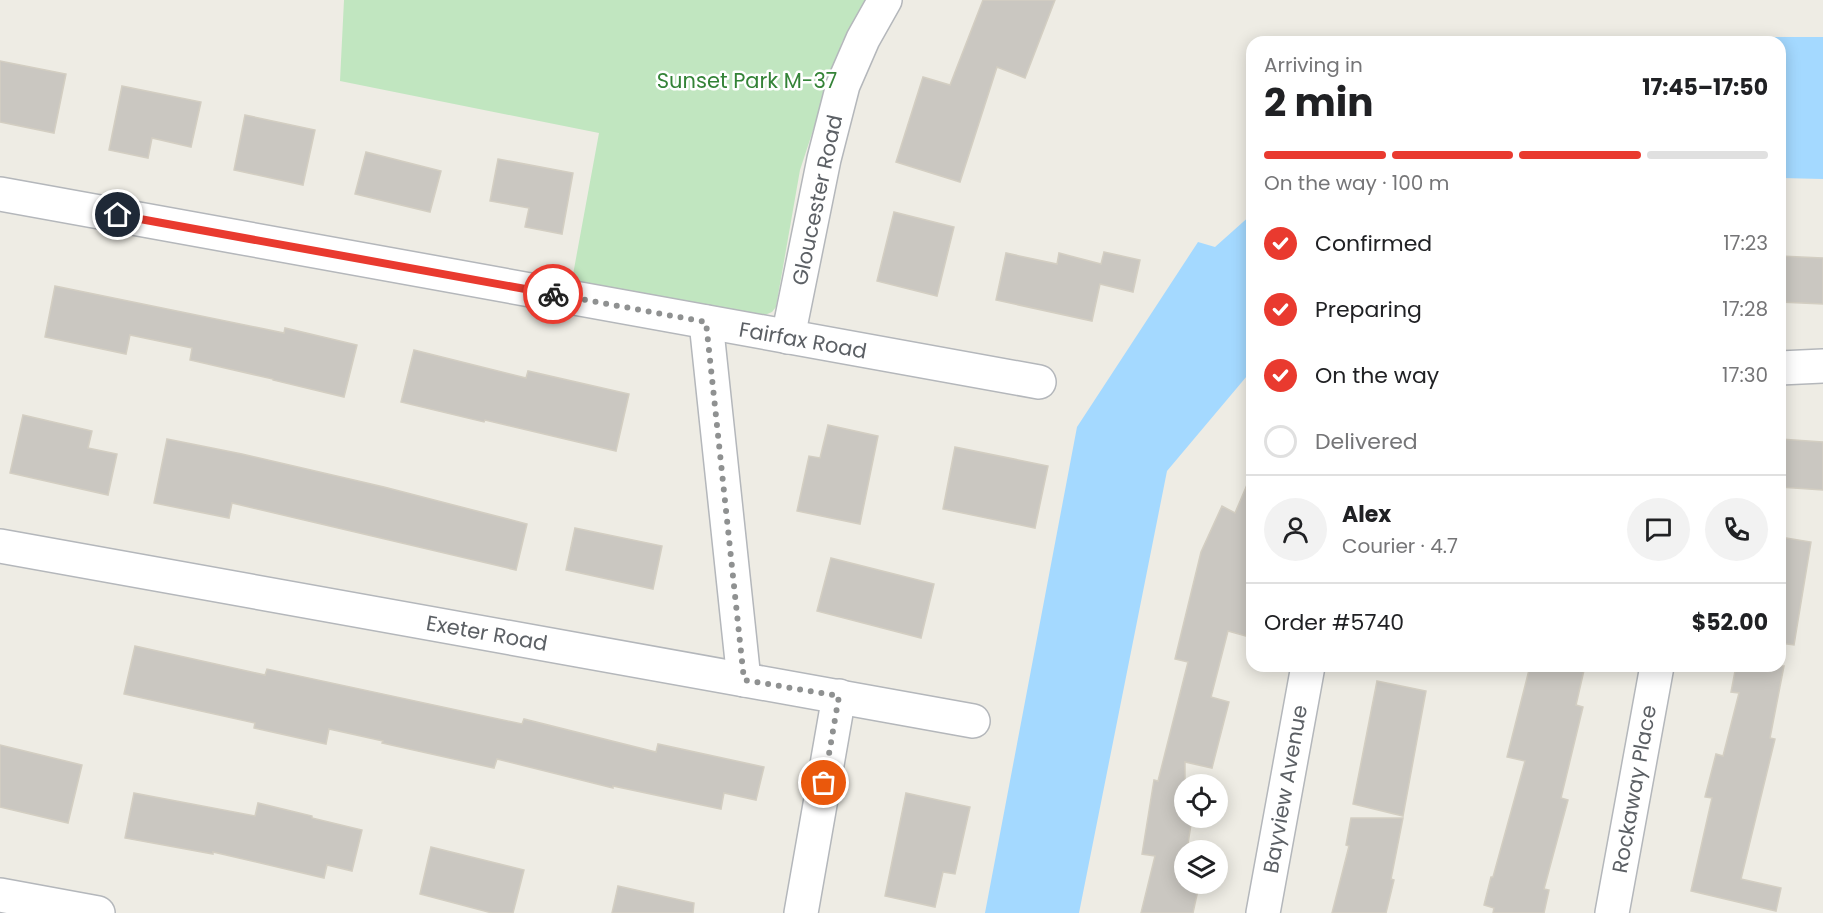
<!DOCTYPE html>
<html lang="en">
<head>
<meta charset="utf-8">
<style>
  :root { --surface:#fff; --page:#f2f2f2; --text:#202124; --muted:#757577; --line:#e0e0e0; --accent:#e93a2f }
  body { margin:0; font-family:Poppins,sans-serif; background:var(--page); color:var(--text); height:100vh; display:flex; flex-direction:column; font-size:22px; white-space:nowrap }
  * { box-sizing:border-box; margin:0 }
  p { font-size:20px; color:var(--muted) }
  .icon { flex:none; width:33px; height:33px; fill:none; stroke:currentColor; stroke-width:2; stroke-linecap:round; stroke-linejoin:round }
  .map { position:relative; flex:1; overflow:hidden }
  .drawer { position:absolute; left:1246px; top:36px; width:540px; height:636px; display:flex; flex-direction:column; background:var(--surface); border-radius:18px; box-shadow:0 3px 15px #0003 }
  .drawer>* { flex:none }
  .controls { position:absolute; left:1174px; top:774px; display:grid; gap:12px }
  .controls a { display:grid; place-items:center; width:54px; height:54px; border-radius:50%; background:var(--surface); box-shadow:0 3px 15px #0003; font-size:30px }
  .pin { position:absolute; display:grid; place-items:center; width:51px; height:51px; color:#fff; margin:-26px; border:3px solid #fff; border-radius:50%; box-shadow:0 2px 6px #0007 }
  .courier { position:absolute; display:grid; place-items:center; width:60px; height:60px; margin:-30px; border:4px solid #e93a2f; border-radius:50%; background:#fff; color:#222; box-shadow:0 2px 8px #0007 }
  .summary em { font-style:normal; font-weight:700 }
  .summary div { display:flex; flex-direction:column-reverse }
  .summary { display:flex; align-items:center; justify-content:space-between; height:102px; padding:0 18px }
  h1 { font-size:39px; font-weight:700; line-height:45px }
  .bar { display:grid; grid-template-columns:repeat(4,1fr); gap:9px 6px; align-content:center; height:72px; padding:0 18px }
  .bar i { height:8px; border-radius:4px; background:var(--line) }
  .bar .active { background:var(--accent) }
  .bar p { grid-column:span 4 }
  .line { display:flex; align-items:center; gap:15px; padding:0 18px; border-top:2px solid var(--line) }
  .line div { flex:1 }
  .round { display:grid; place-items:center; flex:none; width:63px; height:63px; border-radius:32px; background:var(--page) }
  ol { padding:0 18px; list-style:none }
  li { display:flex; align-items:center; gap:18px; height:66px }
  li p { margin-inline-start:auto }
  li .icon { padding:6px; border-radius:50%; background:var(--accent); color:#fff; stroke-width:4 }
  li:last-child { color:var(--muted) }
  li i { width:33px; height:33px; border:3px solid var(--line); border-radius:50% }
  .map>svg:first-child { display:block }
  .green { fill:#c1e6c0 }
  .water { fill:#a4d9ff }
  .building { fill:#cac7c1; stroke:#d3cec2; stroke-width:1.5 }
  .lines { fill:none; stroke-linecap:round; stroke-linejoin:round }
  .minor-casing { stroke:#b4b7bb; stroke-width:36 }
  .minor { stroke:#fff; stroke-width:33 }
  .done { stroke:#8f9191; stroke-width:6; stroke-dasharray:0 10.8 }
  .route { stroke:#e93a2f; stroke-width:8 }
  .labels { text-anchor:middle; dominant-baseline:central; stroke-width:5; stroke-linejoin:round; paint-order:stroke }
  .park-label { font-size:21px; fill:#348337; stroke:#fff }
  .street-label { font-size:21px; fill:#5c6065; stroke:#fff }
</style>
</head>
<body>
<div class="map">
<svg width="1823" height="913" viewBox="0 0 1823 913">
  <rect width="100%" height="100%" fill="#eeece4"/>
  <polygon class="green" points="344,0 867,0 842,42 800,170 776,307 772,312 765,315 572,280 599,133 340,81"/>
  <g class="water">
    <polygon points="1739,37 1823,37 1823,179 1781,178 1780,42 1685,42"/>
    <polygon points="1252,214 1252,370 1167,471 1079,913 985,913 1077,427 1198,242 1215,247"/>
  </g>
  <g class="building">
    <polygon points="983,0 1055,0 1025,78 997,67 960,182 896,162 923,77 950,85"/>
    <polygon points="0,61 66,74 54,133 0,122"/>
    <polygon points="122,86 201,102 191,147 152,138 148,158 109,150"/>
    <polygon points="245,115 315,130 303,185 234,170"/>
    <polygon points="366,152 441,171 430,212 355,194"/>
    <polygon points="498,159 573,173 562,234 525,227 529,208 490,201"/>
    <polygon points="894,212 954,227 937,296 877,281"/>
    <polygon points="1104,252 1140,260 1133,292 1100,284 1092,321 996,300 1006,253 1057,264 1059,253 1101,264"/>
    <polygon points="1780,256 1823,258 1823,304 1780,302"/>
    <polygon points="55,286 284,333 285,328 357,345 344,397 273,380 273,379 190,360 192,348 130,335 126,354 45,337"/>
    <polygon points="414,350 526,378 528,371 629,394 616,451 485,420 484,422 401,402"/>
    <polygon points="23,415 92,431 88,448 117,454 108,495 10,473"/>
    <polygon points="828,425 878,436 860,524 797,511 809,456 820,458"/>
    <polygon points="167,439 242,454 384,487 527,524 516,570 232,503 229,518 154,503"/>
    <polygon points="1780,439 1823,442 1823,490 1780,487"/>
    <polygon points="955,447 1048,466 1035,528 943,509"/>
    <polygon points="1252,473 1252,609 1246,636 1228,631 1211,697 1229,702 1212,768 1185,762 1185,818 1192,818 1187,850 1185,850 1185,887 1198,890 1193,913 1141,913 1155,856 1142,854 1154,780 1158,781 1188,662 1175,659 1201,552 1222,506 1235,513"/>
    <polygon points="575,528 662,546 653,589 566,570"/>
    <polygon points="1780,537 1811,542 1794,645 1780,643"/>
    <polygon points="831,558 934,584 921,638 817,611"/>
    <polygon points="135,646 265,675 267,669 522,724 524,719 656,752 658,744 764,767 756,800 724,793 721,809 613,786 613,788 497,759 494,768 382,743 383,741 329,729 326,744 254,728 255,723 124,694"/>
    <polygon points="1530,666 1585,666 1576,705 1583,707 1561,798 1568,800 1544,889 1549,890 1544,913 1493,913 1494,908 1484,905 1491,877 1493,877 1525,761 1507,757"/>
    <polygon points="1736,666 1784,666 1770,738 1775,739 1741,879 1781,888 1776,911 1691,891 1712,798 1705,797 1716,754 1723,756 1739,693 1731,692"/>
    <polygon points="1377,681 1426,691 1403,816 1353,804"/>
    <polygon points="0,745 82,765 68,823 0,807"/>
    <polygon points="134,793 255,816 258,803 312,816 312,818 362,830 352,871 327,865 324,878 213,852 213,854 125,838"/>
    <polygon points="906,793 970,807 955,874 943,872 935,907 885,896"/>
    <polygon points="1351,818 1403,818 1391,879 1394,880 1386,913 1332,913 1349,846 1346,845"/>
    <polygon points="431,847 524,870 513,913 492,913 420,894"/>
    <polygon points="618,886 694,903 693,913 612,913"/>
  </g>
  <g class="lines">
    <defs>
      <g id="minor">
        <polyline points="0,194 1039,382"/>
        <polyline points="706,322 744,680"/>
        <polyline points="788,337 824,159 843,85 863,39 885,0"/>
        <polyline points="1780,368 1823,366"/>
        <polyline points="0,546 973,721"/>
        <polyline points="0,895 98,913"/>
        <polyline points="801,913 839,696"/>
        <polyline points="1263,913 1308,666"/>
        <polyline points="1612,913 1657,666"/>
      </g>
    </defs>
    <use href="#minor" class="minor-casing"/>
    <use href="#minor" class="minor"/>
  </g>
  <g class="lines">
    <polyline class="done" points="553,294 706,322 744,680 839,696 824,783"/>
    <polyline class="route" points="118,215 553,294"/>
  </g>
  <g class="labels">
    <g class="park-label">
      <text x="747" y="80">Sunset Park M-37</text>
    </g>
    <g class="street-label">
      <text transform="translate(817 200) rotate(-78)">Gloucester Road</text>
      <text transform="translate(803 340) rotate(10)">Fairfax Road</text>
      <text transform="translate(487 633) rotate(10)">Exeter Road</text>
      <text transform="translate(1285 789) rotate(-80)">Bayview Avenue</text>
      <text transform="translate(1634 789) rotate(-80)">Rockaway Place</text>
    </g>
  </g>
</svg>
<div class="controls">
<a><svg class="icon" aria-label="locate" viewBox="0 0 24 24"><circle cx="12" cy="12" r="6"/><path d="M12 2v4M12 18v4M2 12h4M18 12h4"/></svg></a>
<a><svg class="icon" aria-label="layers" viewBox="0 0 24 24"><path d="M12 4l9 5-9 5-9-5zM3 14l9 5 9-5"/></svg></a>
</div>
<div class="pin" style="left:824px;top:783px;background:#ea580c"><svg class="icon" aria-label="bag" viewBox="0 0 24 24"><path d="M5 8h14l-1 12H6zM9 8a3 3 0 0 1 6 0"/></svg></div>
<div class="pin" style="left:118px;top:215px;background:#1f2937"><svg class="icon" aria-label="home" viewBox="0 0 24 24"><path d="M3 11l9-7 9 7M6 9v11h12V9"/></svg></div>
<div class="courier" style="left:553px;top:294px"><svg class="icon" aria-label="bike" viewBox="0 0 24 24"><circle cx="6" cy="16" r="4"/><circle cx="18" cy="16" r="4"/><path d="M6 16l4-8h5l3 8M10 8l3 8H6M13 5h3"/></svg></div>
<section class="drawer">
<div class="summary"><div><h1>2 min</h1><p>Arriving in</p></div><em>17:45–17:50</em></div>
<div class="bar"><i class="active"></i><i class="active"></i><i class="active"></i><i></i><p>On the way · 100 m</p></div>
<ol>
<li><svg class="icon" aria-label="check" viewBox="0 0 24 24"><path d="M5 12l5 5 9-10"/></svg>Confirmed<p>17:23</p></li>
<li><svg class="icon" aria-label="check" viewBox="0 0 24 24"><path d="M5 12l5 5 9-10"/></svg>Preparing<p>17:28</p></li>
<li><svg class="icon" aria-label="check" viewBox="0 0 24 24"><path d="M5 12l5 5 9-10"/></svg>On the way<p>17:30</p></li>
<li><i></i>Delivered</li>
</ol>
<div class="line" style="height:108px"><a class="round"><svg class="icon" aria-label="person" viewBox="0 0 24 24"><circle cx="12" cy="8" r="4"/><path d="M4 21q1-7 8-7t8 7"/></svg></a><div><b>Alex</b><p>Courier · 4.7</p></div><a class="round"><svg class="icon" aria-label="chat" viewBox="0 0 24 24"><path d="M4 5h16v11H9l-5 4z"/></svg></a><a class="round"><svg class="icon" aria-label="phone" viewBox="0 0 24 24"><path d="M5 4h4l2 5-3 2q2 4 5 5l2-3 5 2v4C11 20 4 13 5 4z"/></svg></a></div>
<div class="line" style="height:78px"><div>Order #5740</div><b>$52.00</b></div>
</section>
</div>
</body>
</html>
